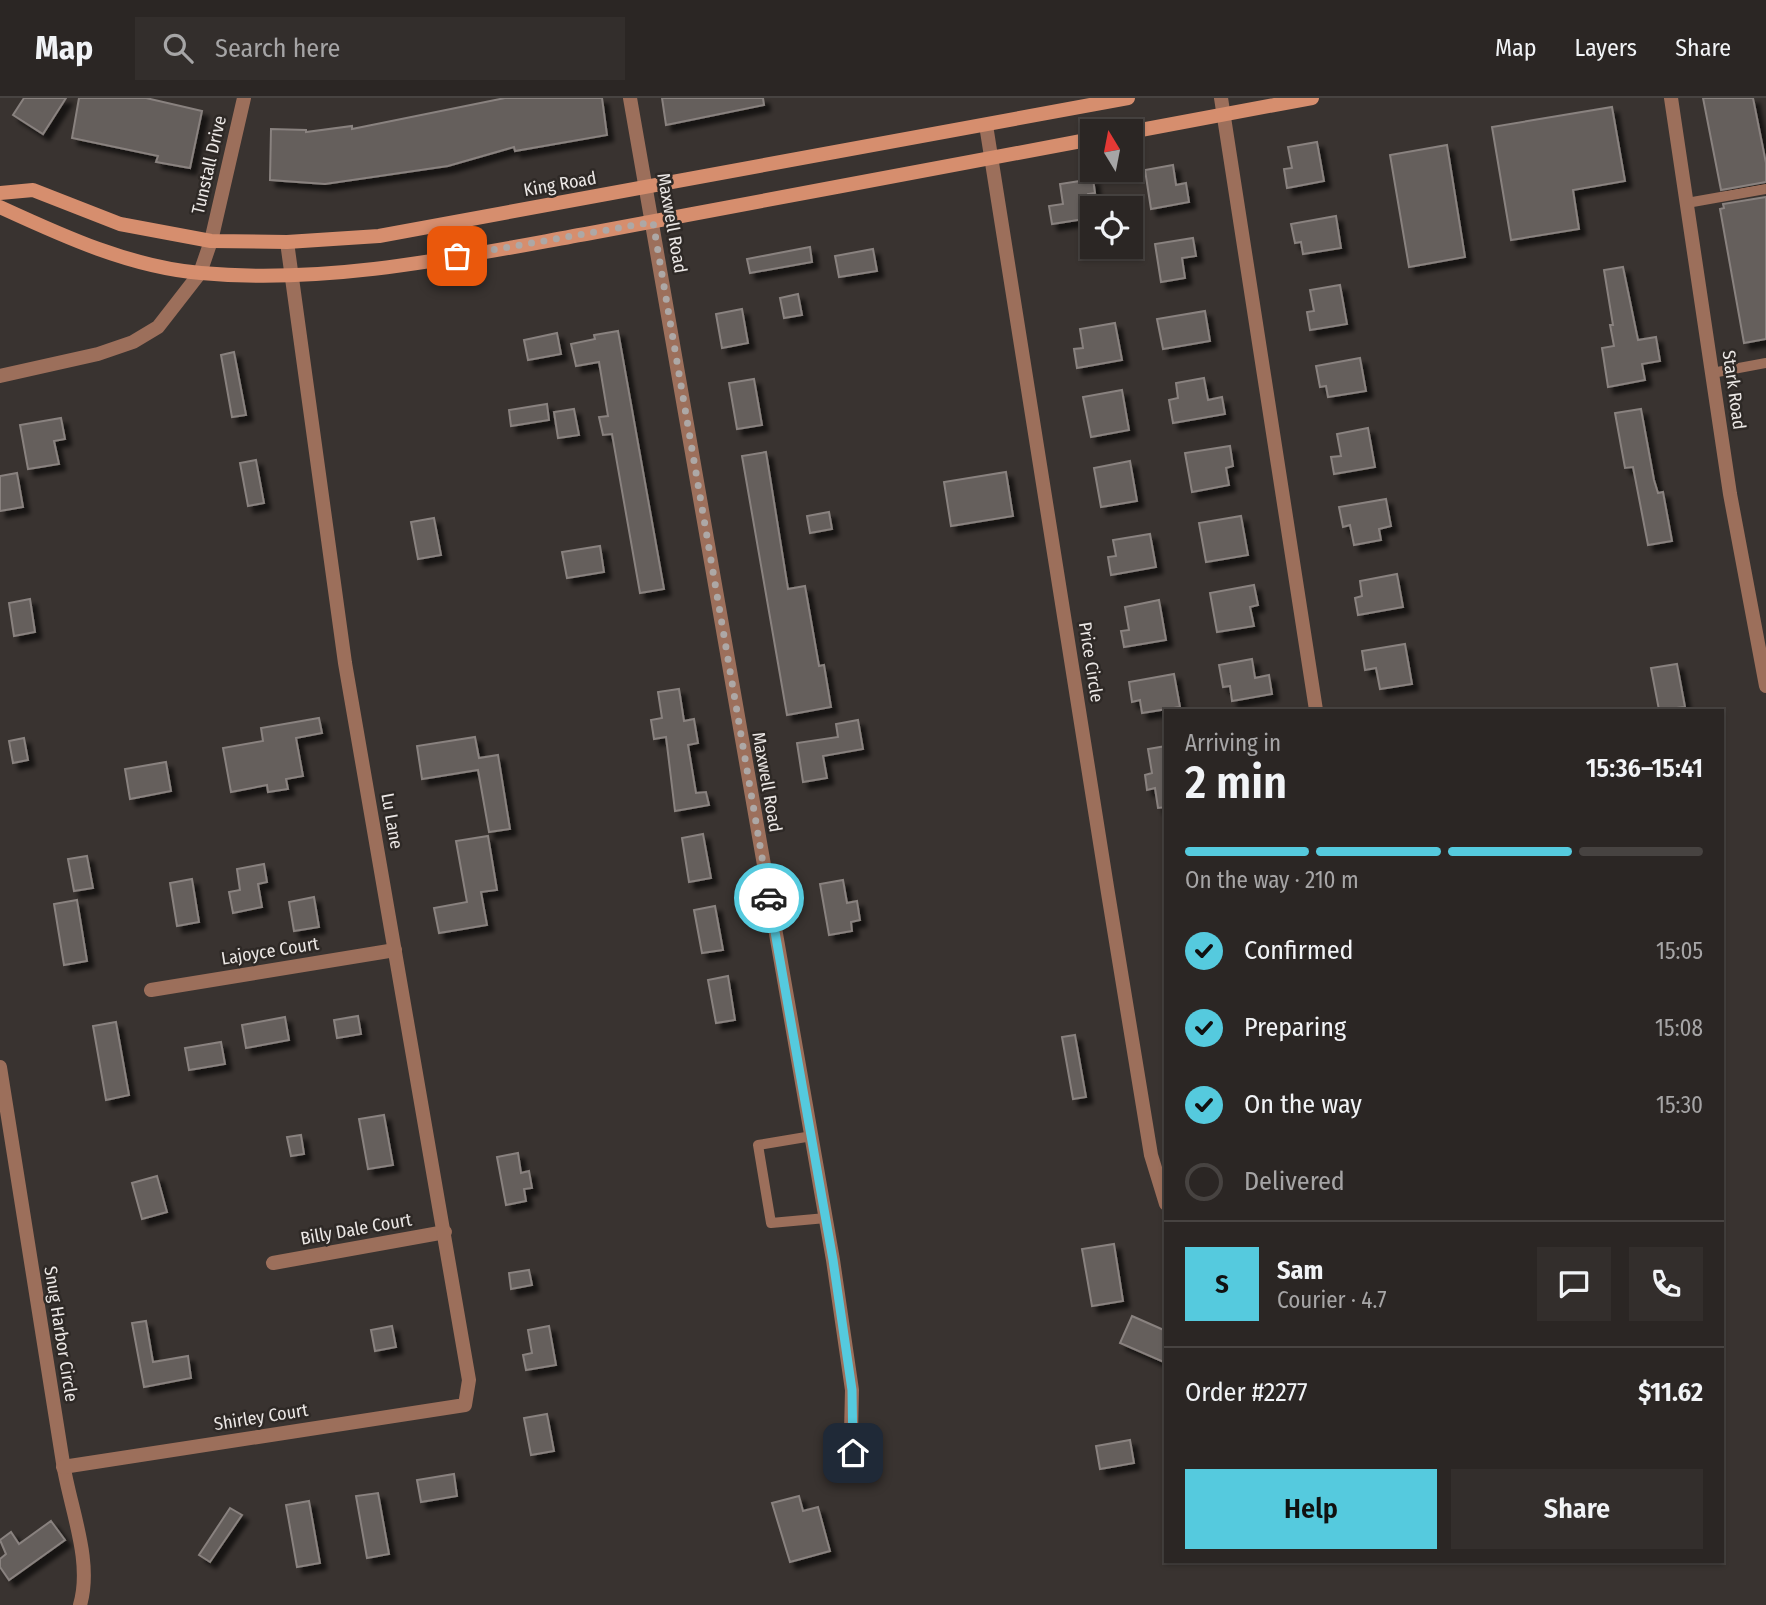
<!DOCTYPE html>
<html lang="en">
<head>
<meta charset="utf-8">
<style>
  :root { --surface:#2b2624; --page:#332e2c; --text:#f1f3f6; --muted:#a6a5a6; --line:#474341; --accent:#55cade }
  body { margin:0; font-family:"Fira Sans Condensed",sans-serif; background:var(--page); color:var(--text); height:100vh; display:flex; flex-direction:column; font-size:26px; white-space:nowrap }
  * { box-sizing:border-box; margin:0 }
  p { font-size:23px; color:var(--muted) }
  .icon { flex:none; width:38px; height:38px; fill:none; stroke:currentColor; stroke-width:2; stroke-linecap:round; stroke-linejoin:round }
  .map { position:relative; flex:1; overflow:hidden }
  .panel { position:absolute; left:1164px; top:611px; width:560px; height:854px; display:flex; flex-direction:column; background:var(--surface); border-radius:0px; box-shadow:0 2px 5px #0004,0 0 0 2px var(--line) }
  .panel>* { flex:none }
  .needle { width:46px; rotate:350deg }
  .fabs { position:absolute; left:1080px; top:21px; display:grid; gap:14px }
  .fabs a { display:grid; place-items:center; width:63px; height:63px; border-radius:0px; background:var(--surface); box-shadow:0 2px 5px #0004,0 0 0 2px var(--line); font-size:35px }
  .pin { position:absolute; display:grid; place-items:center; width:60px; height:60px; color:#fff; margin:-30px; border-radius:14px; box-shadow:0 4px 10px #0006 }
  .courier { position:absolute; display:grid; place-items:center; width:70px; height:70px; margin:-35px; border:5px solid #55cade; border-radius:50%; background:#fff; color:#222; box-shadow:0 2px 9px #0007 }
  .overview em { font-style:normal; font-weight:600 }
  .overview div { display:flex; flex-direction:column-reverse }
  .overview { display:flex; align-items:center; justify-content:space-between; height:119px; padding:0 21px }
  h1 { font-size:46px; font-weight:600; line-height:52px }
  .bar { display:grid; grid-template-columns:repeat(4,1fr); gap:10px 7px; align-content:center; height:84px; padding:0 21px }
  .bar i { height:9px; border-radius:5px; background:var(--line) }
  .bar .active { background:var(--accent) }
  .bar p { grid-column:span 4 }
  .line { display:flex; align-items:center; gap:18px; padding:0 21px; border-top:2px solid var(--line) }
  .line div { flex:1 }
  .round { display:grid; place-items:center; flex:none; width:74px; height:74px; border-radius:0px; background:var(--page) }
  ol { padding:0 21px; list-style:none }
  li { display:flex; align-items:center; gap:21px; height:77px }
  li p { margin-inline-start:auto }
  li .icon { padding:7px; border-radius:50%; background:var(--accent); color:#111; stroke-width:4 }
  li:last-child { color:var(--muted) }
  li i { width:38px; height:38px; border:4px solid var(--line); border-radius:50% }
  .cta { display:flex; gap:14px; margin-top:auto; padding:14px 21px }
  .cta a { flex:1; height:80px; border-radius:0px; background:var(--accent); color:#111; font-size:28px; font-weight:600; line-height:80px; text-align:center }
  .cta a+a { background:var(--page); color:var(--text) }
  header { display:flex; align-items:center; gap:42px; box-sizing:border-box; height:98px; padding:0 35px; background:var(--surface); border-bottom:2px solid var(--line) }
  header strong { font-size:33px }
  nav { display:flex; gap:38px; margin-inline-start:auto; font-size:24px }
  .search { width:490px; height:63px; background:var(--page); display:flex; align-items:center; gap:18px; box-sizing:border-box; padding:0 24px; border-radius:0px; color:var(--muted); font-size:26px }
  .map>svg:first-child { display:block }
  .building { fill:#655e5c; stroke:#89827f; stroke-width:2; filter:url(#shadow) }
  .lines { fill:none; stroke-linecap:round; stroke-linejoin:round }
  .lane { stroke:#9c6f5b; stroke-width:10 }
  .street { stroke:#9c6f5b; stroke-width:14 }
  .secondary { stroke:#d68e6e; stroke-width:14 }
  .done { stroke:#ada8a6; stroke-width:7; stroke-dasharray:0 12.6 }
  .route { stroke:#55cade; stroke-width:9 }
  .labels { text-anchor:middle; dominant-baseline:central; stroke-width:5; stroke-linejoin:round; paint-order:stroke }
  .street-label { font-size:18px; fill:#ebe7e5; stroke:#2e2926 }
</style>
</head>
<body>
<header>
<strong>Map</strong>
<div class="search"><svg class="icon" aria-label="search" viewBox="0 0 24 24"><circle cx="10" cy="10" r="6"/><path d="M15 15l6 6"/></svg>Search here</div>
<nav><a>Map</a><a>Layers</a><a>Share</a></nav>
</header>
<div class="map">
<svg width="1766" height="1507" viewBox="0 0 1766 1507">
  <defs>
    <filter id="shadow"><feDropShadow dx="6" dy="6" stdDeviation="2" flood-color="#0009"/></filter>
  </defs>
  <rect width="100%" height="100%" fill="#393330"/>
  <g class="building">
    <polygon points="24,0 66,0 43,36 13,17"/>
    <polygon points="79,0 146,0 202,13 190,70 156,64 158,58 72,40"/>
    <polygon points="505,0 602,0 607,37 515,53 514,49 448,68 325,86 270,82 271,31 306,32 306,34 352,28 352,31"/>
    <polygon points="662,0 763,0 764,7 666,27"/>
    <polygon points="1703,0 1753,0 1766,65 1766,84 1721,92"/>
    <polygon points="1612,9 1625,83 1573,92 1579,131 1511,142 1492,29"/>
    <polygon points="1317,44 1324,83 1287,90 1284,71 1292,70 1288,49"/>
    <polygon points="1447,47 1465,159 1409,169 1390,57"/>
    <polygon points="1173,67 1176,87 1186,85 1189,104 1151,111 1145,72"/>
    <polygon points="1093,81 1095,95 1088,96 1091,120 1052,126 1049,108 1063,106 1060,86"/>
    <polygon points="1766,99 1766,241 1744,245 1720,111 1724,110 1723,106"/>
    <polygon points="1336,118 1341,150 1303,156 1301,144 1295,145 1291,126"/>
    <polygon points="1193,140 1196,158 1182,160 1185,180 1161,184 1155,146"/>
    <polygon points="810,149 812,164 750,175 747,161"/>
    <polygon points="873,151 877,173 839,179 835,158"/>
    <polygon points="1623,169 1638,242 1656,239 1660,263 1642,266 1645,282 1608,289 1602,250 1614,248 1610,227 1613,227 1604,172"/>
    <polygon points="1340,187 1347,226 1310,232 1307,214 1314,213 1310,192"/>
    <polygon points="798,196 802,217 784,220 780,200"/>
    <polygon points="742,211 748,245 722,250 716,216"/>
    <polygon points="1205,213 1210,243 1163,251 1157,221"/>
    <polygon points="1115,225 1122,262 1077,270 1074,251 1083,250 1080,231"/>
    <polygon points="618,233 664,491 640,495 612,336 603,337 599,319 608,318 599,264 576,268 571,246 595,241 594,237"/>
    <polygon points="557,235 561,256 528,262 524,242"/>
    <polygon points="234,254 246,317 232,319 221,257"/>
    <polygon points="1360,260 1366,293 1328,299 1326,288 1320,289 1316,268"/>
    <polygon points="1204,280 1208,302 1222,299 1225,316 1173,325 1169,302 1178,300 1176,285"/>
    <polygon points="754,281 762,327 737,331 729,285"/>
    <polygon points="1122,292 1129,332 1091,339 1083,299"/>
    <polygon points="547,306 549,322 511,328 509,312"/>
    <polygon points="574,311 579,337 558,340 554,314"/>
    <polygon points="1641,311 1654,382 1658,395 1663,394 1672,443 1648,447 1633,369 1625,370 1615,315"/>
    <polygon points="61,320 65,341 54,343 59,366 28,371 20,327"/>
    <polygon points="1368,330 1375,369 1334,376 1331,359 1341,358 1337,336"/>
    <polygon points="1230,348 1233,368 1226,370 1229,387 1192,394 1185,355"/>
    <polygon points="766,354 788,491 805,488 819,568 824,567 831,609 787,617 742,358"/>
    <polygon points="256,362 264,405 248,408 240,365"/>
    <polygon points="1130,363 1137,403 1101,409 1094,370"/>
    <polygon points="1006,374 1013,418 951,428 944,384"/>
    <polygon points="17,375 23,409 0,413 0,378"/>
    <polygon points="1386,401 1391,428 1379,431 1381,442 1354,447 1350,427 1343,429 1339,409"/>
    <polygon points="829,414 832,431 810,435 807,418"/>
    <polygon points="1241,418 1248,457 1206,464 1199,425"/>
    <polygon points="434,420 441,457 418,461 411,424"/>
    <polygon points="1150,436 1156,469 1111,477 1108,459 1116,458 1113,442"/>
    <polygon points="600,448 604,474 567,480 562,454"/>
    <polygon points="1397,476 1403,509 1358,517 1355,500 1362,498 1360,483"/>
    <polygon points="1254,487 1258,507 1250,509 1254,528 1217,534 1210,495"/>
    <polygon points="30,501 35,534 14,538 9,505"/>
    <polygon points="1159,502 1166,542 1124,549 1121,533 1129,532 1125,509"/>
    <polygon points="1405,546 1412,586 1380,591 1376,570 1365,572 1362,553"/>
    <polygon points="1252,561 1255,580 1269,577 1272,596 1232,603 1230,588 1223,589 1219,567"/>
    <polygon points="1677,566 1685,609 1659,612 1651,570"/>
    <polygon points="1174,576 1180,609 1142,615 1140,602 1132,604 1129,584"/>
    <polygon points="679,591 684,623 694,621 698,645 688,647 696,695 706,694 709,707 675,713 666,639 654,641 651,622 662,620 658,594"/>
    <polygon points="319,620 322,635 296,640 303,678 286,681 288,691 268,694 267,687 231,694 223,650 263,643 261,630"/>
    <polygon points="858,622 863,651 823,658 827,680 803,684 797,645 838,639 836,626"/>
    <polygon points="475,639 479,660 498,657 510,731 489,734 478,672 422,681 417,648"/>
    <polygon points="24,640 28,662 13,665 9,643"/>
    <polygon points="1166,648 1166,709 1158,710 1155,690 1147,692 1145,677 1152,675 1148,651"/>
    <polygon points="166,664 171,693 130,701 125,671"/>
    <polygon points="703,736 711,780 689,784 682,740"/>
    <polygon points="488,738 497,792 481,794 487,827 439,835 434,810 467,804 456,743"/>
    <polygon points="87,758 93,790 74,793 68,761"/>
    <polygon points="264,766 267,784 258,786 262,809 233,815 229,794 240,792 237,771"/>
    <polygon points="192,781 199,824 177,828 170,785"/>
    <polygon points="843,782 847,805 857,803 860,822 851,824 852,833 829,837 820,786"/>
    <polygon points="314,799 319,829 294,833 289,804"/>
    <polygon points="77,802 87,863 64,867 54,806"/>
    <polygon points="715,808 723,852 702,855 694,812"/>
    <polygon points="728,878 735,922 716,925 708,882"/>
    <polygon points="358,918 361,936 337,940 334,922"/>
    <polygon points="285,919 289,942 246,950 242,927"/>
    <polygon points="116,924 129,997 106,1002 93,928"/>
    <polygon points="1075,937 1086,999 1073,1001 1062,939"/>
    <polygon points="221,944 225,966 189,972 185,950"/>
    <polygon points="384,1017 393,1067 368,1071 359,1021"/>
    <polygon points="301,1037 304,1056 291,1058 287,1039"/>
    <polygon points="518,1055 521,1075 529,1073 532,1090 524,1091 526,1103 506,1107 497,1059"/>
    <polygon points="157,1078 167,1114 142,1121 132,1085"/>
    <polygon points="1114,1146 1123,1203 1092,1208 1082,1151"/>
    <polygon points="529,1172 532,1187 511,1191 509,1175"/>
    <polygon points="1132,1218 1166,1233 1166,1265 1120,1245"/>
    <polygon points="146,1223 153,1264 188,1258 191,1280 144,1289 132,1225"/>
    <polygon points="392,1228 396,1249 375,1253 371,1232"/>
    <polygon points="549,1228 556,1267 526,1272 523,1257 532,1255 528,1232"/>
    <polygon points="547,1316 554,1353 531,1357 524,1320"/>
    <polygon points="1130,1342 1134,1365 1100,1371 1096,1348"/>
    <polygon points="454,1376 457,1398 421,1404 417,1382"/>
    <polygon points="378,1395 389,1456 367,1460 356,1398"/>
    <polygon points="799,1398 803,1413 818,1409 830,1453 790,1464 772,1405"/>
    <polygon points="309,1403 320,1465 297,1469 286,1407"/>
    <polygon points="230,1410 242,1417 210,1464 199,1457"/>
    <polygon points="51,1423 65,1442 9,1482 0,1469 0,1461 6,1456 0,1442 11,1434 19,1446"/>
  </g>
  <g class="lines">
    <g class="lane">
      <polyline points="1687,105 1766,91"/>
      <polyline points="1712,275 1766,265"/>
      <polyline points="812,1038 758,1047 771,1125 826,1120"/>
    </g>
    <g class="street">
      <polyline points="630,0 833,1162 852,1292 851,1335 856,1375"/>
      <polyline points="1221,0 1316,612"/>
      <polyline points="1671,0 1730,396 1766,588"/>
      <polyline points="986,27 1108,795 1151,1057 1166,1106"/>
      <polyline points="0,278 98,256 133,244 158,229 200,175 211,143 244,0"/>
      <polyline points="151,892 395,852"/>
      <path d="M 0,969 C 20,1101 41,1233 63,1365 C 70,1410 93,1463 80,1507"/>
      <polyline points="273,1165 445,1134"/>
      <polyline points="63,1369 465,1307 469,1282 345,565 287,144"/>
    </g>
    <g class="secondary">
      <polyline points="1130,34 1312,0"/>
      <polyline points="0,95 33,92 120,126 211,143 287,144 379,138 1128,0"/>
      <path d="M 0,109 C 63,138 130,169 201,175 C 331,187 463,158 591,135 C 758,105 925,71 1092,41"/>
    </g>
  </g>
  <g class="lines">
    <polyline class="done" points="457,158 653,124 769,800"/>
    <polyline class="route" points="769,800 833,1162 852,1292 853,1355"/>
  </g>
  <g class="labels">
    <g class="street-label">
      <text transform="translate(209 67) rotate(-77)">Tunstall Drive</text>
      <text transform="translate(560 86) rotate(-10)">King Road</text>
      <text transform="translate(672 125) rotate(80)">Maxwell Road</text>
      <text transform="translate(1734 292) rotate(82)">Stark Road</text>
      <text transform="translate(1091 564) rotate(81)">Price Circle</text>
      <text transform="translate(767 684) rotate(80)">Maxwell Road</text>
      <text transform="translate(392 723) rotate(80)">Lu Lane</text>
      <text transform="translate(270 853) rotate(-9)">Lajoyce Court</text>
      <text transform="translate(356 1131) rotate(-10)">Billy Dale Court</text>
      <text transform="translate(61 1236) rotate(81)">Snug Harbor Circle</text>
      <text transform="translate(261 1319) rotate(-9)">Shirley Court</text>
    </g>
  </g>
</svg>
<div class="fabs">
<a><svg class="needle" viewBox="-14 -14 28 28"><path d="M0-13l5 13h-10z" fill="#e53935"/><path d="M0 13l5-13h-10z" fill="#a6a5a6"/></svg></a>
<a><svg class="icon" aria-label="locate" viewBox="0 0 24 24"><circle cx="12" cy="12" r="6"/><path d="M12 2v4M12 18v4M2 12h4M18 12h4"/></svg></a>
</div>
<div class="pin" style="left:457px;top:158px;background:#ea580c"><svg class="icon" aria-label="bag" viewBox="0 0 24 24"><path d="M5 8h14l-1 12H6zM9 8a3 3 0 0 1 6 0"/></svg></div>
<div class="pin" style="left:853px;top:1355px;background:#1f2937"><svg class="icon" aria-label="home" viewBox="0 0 24 24"><path d="M3 11l9-7 9 7M6 9v11h12V9"/></svg></div>
<div class="courier" style="left:769px;top:800px"><svg class="icon" aria-label="car" viewBox="0 0 24 24"><path d="M5 17H2v-5l4-1 3-4h7l3 4 3 1v5h-3M9 17h6M6 11h13"/><circle cx="7" cy="17" r="2"/><circle cx="17" cy="17" r="2"/></svg></div>
<section class="panel">
<div class="overview"><div><h1>2 min</h1><p>Arriving in</p></div><em>15:36–15:41</em></div>
<div class="bar"><i class="active"></i><i class="active"></i><i class="active"></i><i></i><p>On the way · 210 m</p></div>
<ol>
<li><svg class="icon" aria-label="check" viewBox="0 0 24 24"><path d="M5 12l5 5 9-10"/></svg>Confirmed<p>15:05</p></li>
<li><svg class="icon" aria-label="check" viewBox="0 0 24 24"><path d="M5 12l5 5 9-10"/></svg>Preparing<p>15:08</p></li>
<li><svg class="icon" aria-label="check" viewBox="0 0 24 24"><path d="M5 12l5 5 9-10"/></svg>On the way<p>15:30</p></li>
<li><i></i>Delivered</li>
</ol>
<div class="line" style="height:126px"><b class="round" style="background:var(--accent);color:#111">S</b><div><b>Sam</b><p>Courier · 4.7</p></div><a class="round"><svg class="icon" aria-label="chat" viewBox="0 0 24 24"><path d="M4 5h16v11H9l-5 4z"/></svg></a><a class="round"><svg class="icon" aria-label="phone" viewBox="0 0 24 24"><path d="M5 4h4l2 5-3 2q2 4 5 5l2-3 5 2v4C11 20 4 13 5 4z"/></svg></a></div>
<div class="line" style="height:91px"><div>Order #2277</div><b>$11.62</b></div>
<div class="cta"><a>Help</a><a>Share</a></div>
</section>
</div>
</body>
</html>
